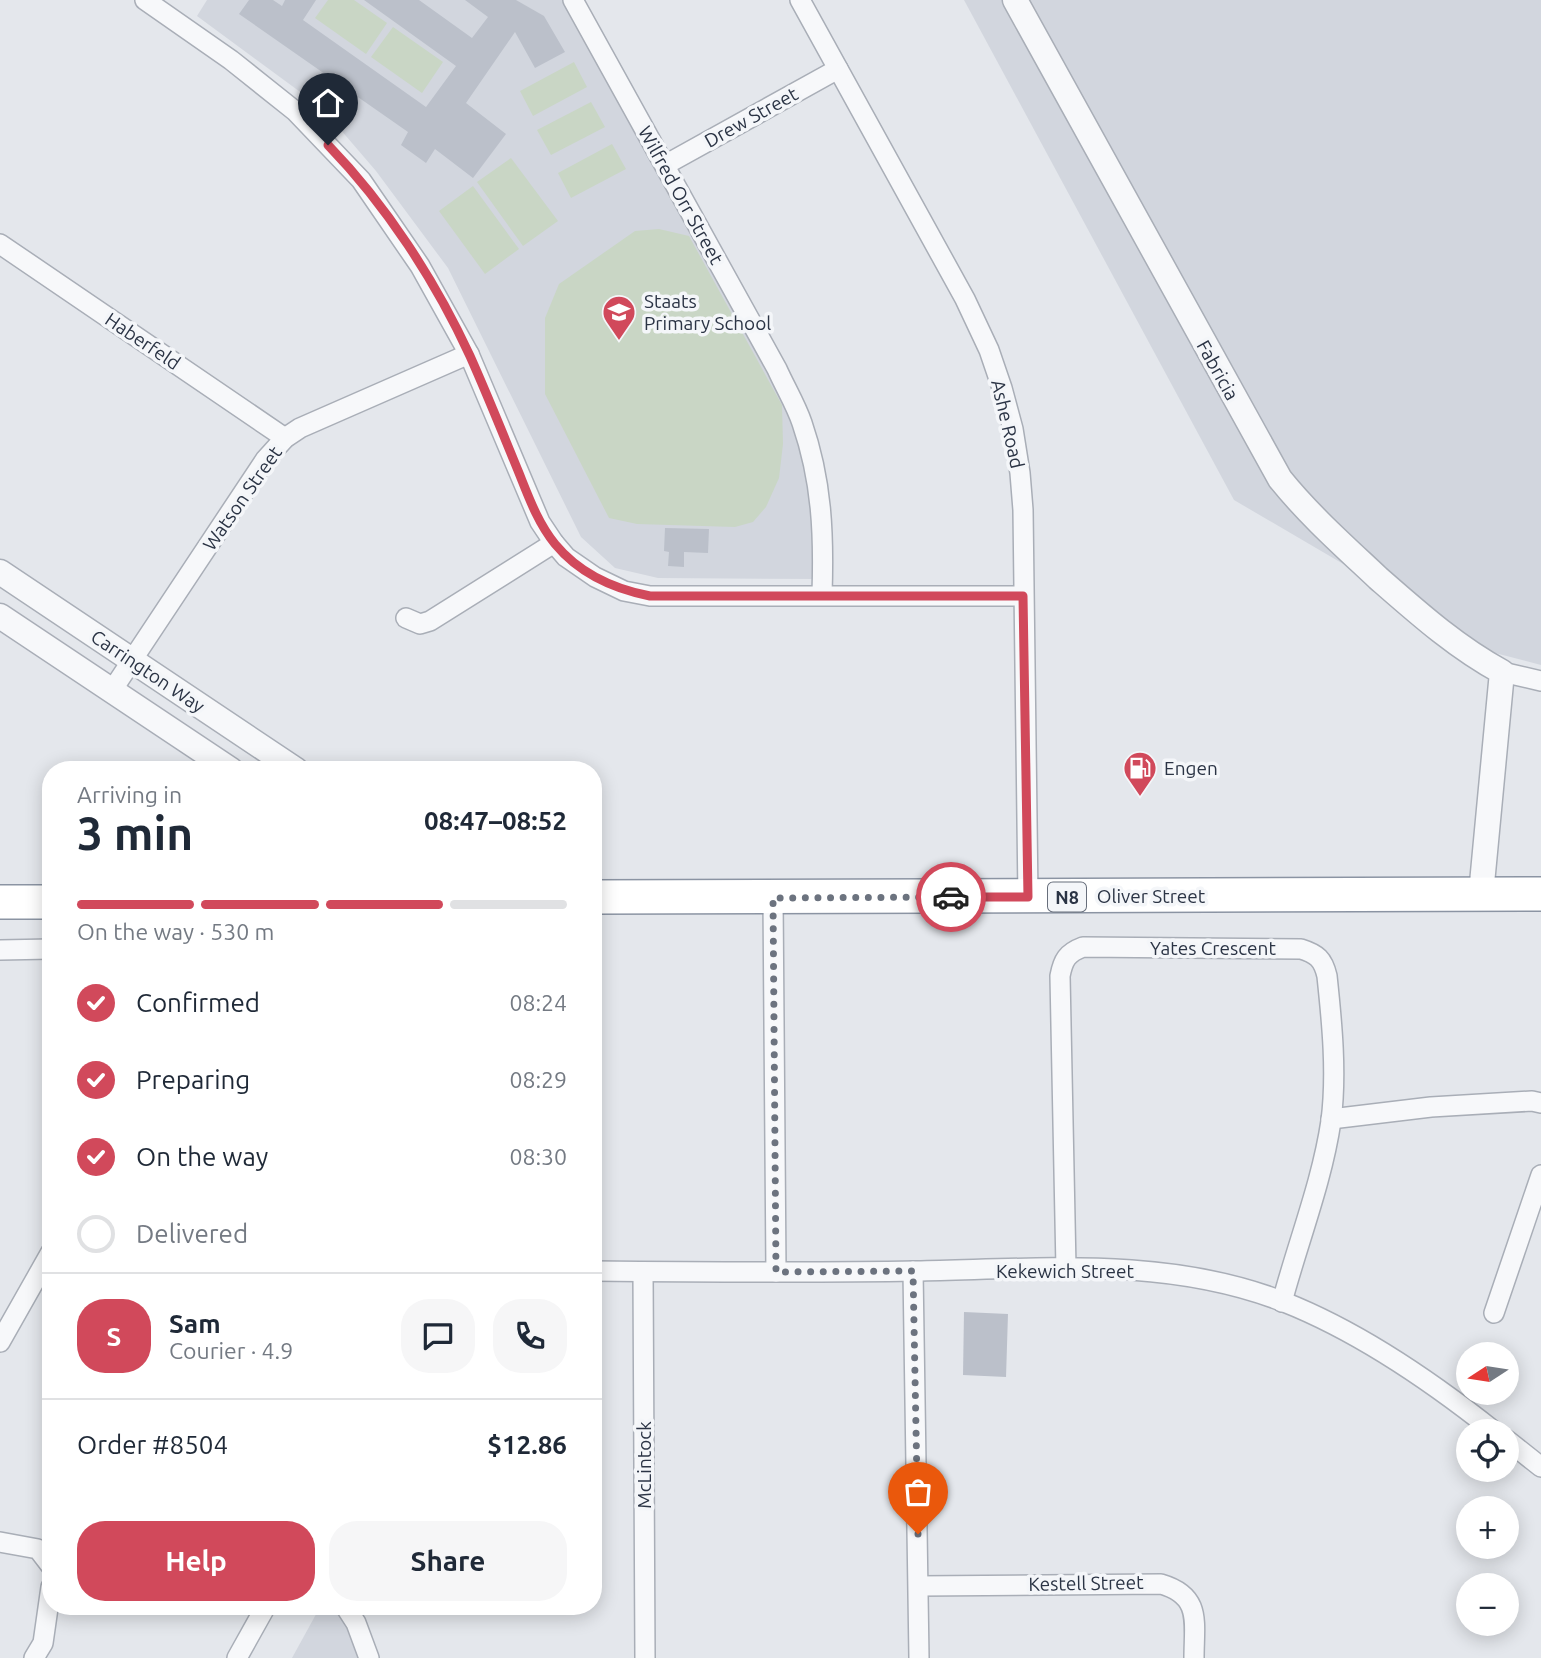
<!DOCTYPE html>
<html lang="en">
<head>
<meta charset="utf-8">
<style>
  :root { --surface:#fff; --page:#f6f6f7; --text:#1f2937; --muted:#747a83; --line:#e0e1e3; --accent:#d1495b }
  body { margin:0; font-family:Ubuntu,sans-serif; background:var(--page); color:var(--text); height:100vh; display:flex; flex-direction:column; font-size:26px; white-space:nowrap }
  * { box-sizing:border-box; margin:0 }
  p { font-size:23px; color:var(--muted) }
  .icon { flex:none; width:38px; height:38px; fill:none; stroke:currentColor; stroke-width:2; stroke-linecap:round; stroke-linejoin:round }
  .map { position:relative; flex:1; overflow:hidden }
  .drawer { position:absolute; left:42px; top:761px; width:560px; height:854px; display:flex; flex-direction:column; background:var(--surface); border-radius:28px; box-shadow:0 4px 18px #0003 }
  .drawer>* { flex:none }
  .needle { width:46px; rotate:258deg }
  .fabs { position:absolute; left:1456px; top:1342px; display:grid; gap:14px }
  .fabs a { display:grid; place-items:center; width:63px; height:63px; border-radius:50%; background:var(--surface); box-shadow:0 4px 18px #0003; font-size:35px }
  .pin { position:absolute; display:grid; place-items:center; width:60px; height:60px; color:#fff; margin:-72px -30px; border-radius:50% 50% 50% 0; rotate:-45deg; box-shadow:0 0 7px #0007 }
  .pin .icon { rotate:45deg }
  .courier { position:absolute; display:grid; place-items:center; width:70px; height:70px; margin:-35px; border:5px solid #d1495b; border-radius:50%; background:#fff; color:#222; box-shadow:0 2px 9px #0007 }
  .summary em { font-style:normal; font-weight:600 }
  .summary div { display:flex; flex-direction:column-reverse }
  .summary { display:flex; align-items:center; justify-content:space-between; height:119px; padding:0 35px }
  h1 { font-size:46px; font-weight:600; line-height:52px }
  .bar { display:grid; grid-template-columns:repeat(4,1fr); gap:10px 7px; align-content:center; height:84px; padding:0 35px }
  .bar i { height:9px; border-radius:5px; background:var(--line) }
  .bar .current { background:var(--accent) }
  .bar p { grid-column:span 4 }
  .line { display:flex; align-items:center; gap:18px; padding:0 35px; border-top:2px solid var(--line) }
  .line div { flex:1 }
  .round { display:grid; place-items:center; flex:none; width:74px; height:74px; border-radius:28px; background:var(--page) }
  ol { padding:0 35px; list-style:none }
  li { display:flex; align-items:center; gap:21px; height:77px }
  li p { margin-inline-start:auto }
  li .icon { padding:7px; border-radius:50%; background:var(--accent); color:#fff; stroke-width:4 }
  li:last-child { color:var(--muted) }
  li i { width:38px; height:38px; border:4px solid var(--line); border-radius:50% }
  .button { display:flex; gap:14px; margin-top:auto; padding:14px 35px }
  .button a { flex:1; height:80px; border-radius:28px; background:var(--accent); color:#fff; font-size:28px; font-weight:600; line-height:80px; text-align:center }
  .button a+a { background:var(--page); color:var(--text) }
  .map>svg:first-child { display:block }
  .built { fill:#d2d6de }
  .green { fill:#c9d6c5 }
  .building { fill:#bbc0ca }
  .lines { fill:none; stroke-linecap:round; stroke-linejoin:round }
  .minor-casing { stroke:#a9aeb7; stroke-width:22 }
  .tertiary-casing { stroke:#a9aeb7; stroke-width:27 }
  .trunk-casing { stroke:#8b94a3; stroke-width:36 }
  .minor { stroke:#f7f8fa; stroke-width:19 }
  .tertiary { stroke:#f7f8fa; stroke-width:24 }
  .trunk { stroke:#fff; stroke-width:33 }
  .done { stroke:#6c737f; stroke-width:7; stroke-dasharray:0 12.6 }
  .route { stroke:#d1495b; stroke-width:9 }
  .labels { text-anchor:middle; dominant-baseline:central; stroke-width:7; stroke-linejoin:round; paint-order:stroke }
  .shield { fill:#f4f6f9; stroke:#676e7b; stroke-width:2 }
  .shield-label { font-size:18px; font-weight:bold; fill:#2b3445 }
  .street-label { font-size:19px; fill:#2b3445; stroke:#f4f6f9 }
  .poi-label { font-size:19px; fill:#2b3445; stroke:#f4f6f9; text-anchor:start }
</style>
</head>
<body>
<div class="map">
<svg width="1541" height="1658" viewBox="0 0 1541 1658">
  <rect width="100%" height="100%" fill="#e4e7ec"/>
  <g class="built">
    <polygon points="207,0 572,0 793,415 809,463 821,579 658,578 615,568 581,537 448,268 376,171 322,108 197,16"/>
    <polygon points="964,0 1541,0 1541,665 1495,653 1234,500"/>
    <polygon points="320,1607 355,1622 368,1658 292,1658"/>
  </g>
  <g class="green">
    <polygon points="328,0 354,0 387,23 366,54 315,18"/>
    <polygon points="393,27 443,62 422,93 371,57"/>
    <polygon points="574,62 587,87 533,116 520,91"/>
    <polygon points="591,102 605,127 551,155 537,130"/>
    <polygon points="612,144 626,169 571,198 558,173"/>
    <polygon points="511,158 558,221 523,246 477,182"/>
    <polygon points="473,186 519,249 485,274 439,211"/>
    <polygon points="659,229 689,236 782,405 783,444 779,478 766,507 753,522 735,527 637,524 609,518 545,394 545,318 559,284 635,231"/>
  </g>
  <g class="building">
    <polygon points="249,0 273,0 282,6 285,0 316,0 303,20 426,107 456,66 364,0 419,0 472,38 488,17 465,0 516,0 544,16 565,52 535,68 515,32 466,103 506,134 473,178 435,149 426,163 401,145 408,132 239,14"/>
    <polygon points="665,528 709,529 708,553 684,552 684,567 668,566 669,552 664,551"/>
    <polygon points="964,1312 1008,1314 1006,1377 963,1375"/>
  </g>
  <g class="lines">
    <defs>
      <g id="minor">
        <polyline points="145,0 231,60 295,111 361,180 420,266 469,354 540,522 554,543 566,557 595,577 624,591 650,596 1023,596"/>
        <path d="M 573,0 L 777,369 C 785,387 796,405 802,423 C 822,481 824,534 822,594"/>
        <polyline points="800,0 965,299 989,350 1002,388 1013,429 1020,473 1023,510 1028,897"/>
        <polyline points="665,165 838,69"/>
        <polyline points="0,244 285,438"/>
        <polyline points="406,618 420,624 430,621 554,543"/>
        <polyline points="1502,672 1541,681"/>
        <polyline points="111,692 265,460 285,438 300,428 469,354"/>
        <polyline points="773,898 776,1272"/>
        <polyline points="0,950 51,949"/>
        <polyline points="1331,1119 1431,1107 1532,1101 1541,1103"/>
        <path d="M 1066,1268 L 1060,976 C 1063,960 1067,953 1083,947 L 1301,949 C 1317,954 1323,959 1327,976 C 1332,1023 1337,1074 1331,1121 C 1322,1182 1298,1242 1282,1302"/>
        <path d="M 593,1271 C 701,1272 809,1273 916,1271 C 1039,1269 1167,1256 1284,1302 C 1360,1332 1431,1381 1495,1432"/>
        <polyline points="913,1271 919,1658"/>
        <polyline points="643,1272 645,1658"/>
        <polyline points="1494,1313 1541,1175"/>
        <polyline points="0,1342 51,1252"/>
        <polyline points="1507,1440 1541,1467"/>
        <polyline points="0,1542 38,1549 51,1566"/>
        <path d="M 919,1586 L 1161,1584 C 1202,1596 1194,1622 1194,1658"/>
        <polyline points="345,1606 356,1623 369,1658"/>
        <polyline points="34,1658 43,1643 51,1587"/>
        <polyline points="237,1658 266,1606"/>
      </g>
      <g id="tertiary">
        <path d="M 1015,0 L 1280,479 C 1309,515 1344,546 1378,578 C 1418,613 1456,647 1502,672 L 1481,894"/>
        <polyline points="0,572 296,770"/>
        <polyline points="0,616 231,770"/>
      </g>
      <g id="trunk">
        <polyline points="593,897 1541,894"/>
        <polyline points="0,902 51,902"/>
      </g>
    </defs>
    <use href="#minor" class="minor-casing"/>
    <use href="#tertiary" class="tertiary-casing"/>
    <use href="#trunk" class="trunk-casing"/>
    <use href="#minor" class="minor"/>
    <use href="#tertiary" class="tertiary"/>
    <use href="#trunk" class="trunk"/>
  </g>
  <g class="lines">
    <polyline class="done" points="918,1534 913,1271 776,1272 773,898 951,897"/>
    <path class="route" d="M 328,145 C 386,205 435,280 470,356 C 487,394 503,434 519,473 C 529,498 538,523 555,544 C 579,573 614,589 650,596 L 1023,596 L 1028,897 L 951,897"/>
  </g>
  <defs>
    <symbol id="school-pin" viewBox="-11 -11 22 30"><path d="M0 17L-7.5 6A9.5 9.5 0 1 1 7.5 6Z" fill="#d1495b" stroke="#f4f6f9"/><path d="M0-5L7-2L0 1L-7-2ZM-4 1L0 2.5L4 1V4Q0 6-4 4Z" fill="#fff"/></symbol>
    <symbol id="fuel-pin" viewBox="-11 -11 22 30"><path d="M0 17L-7.5 6A9.5 9.5 0 1 1 7.5 6Z" fill="#d1495b" stroke="#f4f6f9"/><path d="M-5.5-6h7V0h2V4h1.3V-2.5L3-4.5l.8-.8L6-3V5H2.5V1h-1V6h-7ZM-4.2-4.7v3.2H.2V-4.7Z" fill="#fff"/></symbol>
  </defs>
  <g fill-rule="evenodd">
    <use href="#school-pin" x="600" y="293" width="38" height="52"/>
    <use href="#fuel-pin" x="1121" y="749" width="38" height="52"/>
  </g>
  <g class="labels">
    <rect class="shield" x="1048" y="882.5" width="38" height="29" rx="5"/>
    <g class="shield-label">
      <text x="1067" y="897">N8</text>
    </g>
    <g class="street-label">
      <text transform="translate(751 117) rotate(-29)">Drew Street</text>
      <text transform="translate(681 195) rotate(61)">Wilfred Orr Street</text>
      <text transform="translate(143 341) rotate(34)">Haberfeld</text>
      <text transform="translate(1218 370) rotate(61)">Fabricia</text>
      <text transform="translate(1008 424) rotate(77)">Ashe Road</text>
      <text transform="translate(242 498) rotate(-55)">Watson Street</text>
      <text transform="translate(148 671) rotate(34)">Carrington Way</text>
      <text x="1151" y="896">Oliver Street</text>
      <text x="1213" y="948">Yates Crescent</text>
      <text x="1065" y="1271">Kekewich Street</text>
      <text transform="translate(644 1465) rotate(-90)">McLintock</text>
      <text transform="translate(1086 1583) rotate(-1)">Kestell Street</text>
    </g>
    <g class="poi-label">
      <text x="644" y="301">Staats<tspan x="644" dy="22">Primary School</tspan></text>
      <text x="1164" y="768">Engen</text>
    </g>
  </g>
</svg>
<div class="fabs">
<a><svg class="needle" viewBox="-14 -14 28 28"><path d="M0-13l5 13h-10z" fill="#e53935"/><path d="M0 13l5-13h-10z" fill="#747a83"/></svg></a>
<a><svg class="icon" aria-label="locate" viewBox="0 0 24 24"><circle cx="12" cy="12" r="6"/><path d="M12 2v4M12 18v4M2 12h4M18 12h4"/></svg></a>
<a>+</a>
<a>−</a>
</div>
<div class="pin" style="left:918px;top:1534px;background:#ea580c"><svg class="icon" aria-label="bag" viewBox="0 0 24 24"><path d="M5 8h14l-1 12H6zM9 8a3 3 0 0 1 6 0"/></svg></div>
<div class="pin" style="left:328px;top:145px;background:#1f2937"><svg class="icon" aria-label="home" viewBox="0 0 24 24"><path d="M3 11l9-7 9 7M6 9v11h12V9"/></svg></div>
<div class="courier" style="left:951px;top:897px"><svg class="icon" aria-label="car" viewBox="0 0 24 24"><path d="M5 17H2v-5l4-1 3-4h7l3 4 3 1v5h-3M9 17h6M6 11h13"/><circle cx="7" cy="17" r="2"/><circle cx="17" cy="17" r="2"/></svg></div>
<section class="drawer">
<div class="summary"><div><h1>3 min</h1><p>Arriving in</p></div><em>08:47–08:52</em></div>
<div class="bar"><i class="current"></i><i class="current"></i><i class="current"></i><i></i><p>On the way · 530 m</p></div>
<ol>
<li><svg class="icon" aria-label="check" viewBox="0 0 24 24"><path d="M5 12l5 5 9-10"/></svg>Confirmed<p>08:24</p></li>
<li><svg class="icon" aria-label="check" viewBox="0 0 24 24"><path d="M5 12l5 5 9-10"/></svg>Preparing<p>08:29</p></li>
<li><svg class="icon" aria-label="check" viewBox="0 0 24 24"><path d="M5 12l5 5 9-10"/></svg>On the way<p>08:30</p></li>
<li><i></i>Delivered</li>
</ol>
<div class="line" style="height:126px"><b class="round" style="background:var(--accent);color:#fff">S</b><div><b>Sam</b><p>Courier · 4.9</p></div><a class="round"><svg class="icon" aria-label="chat" viewBox="0 0 24 24"><path d="M4 5h16v11H9l-5 4z"/></svg></a><a class="round"><svg class="icon" aria-label="phone" viewBox="0 0 24 24"><path d="M5 4h4l2 5-3 2q2 4 5 5l2-3 5 2v4C11 20 4 13 5 4z"/></svg></a></div>
<div class="line" style="height:91px"><div>Order #8504</div><b>$12.86</b></div>
<div class="button"><a>Help</a><a>Share</a></div>
</section>
</div>
</body>
</html>
